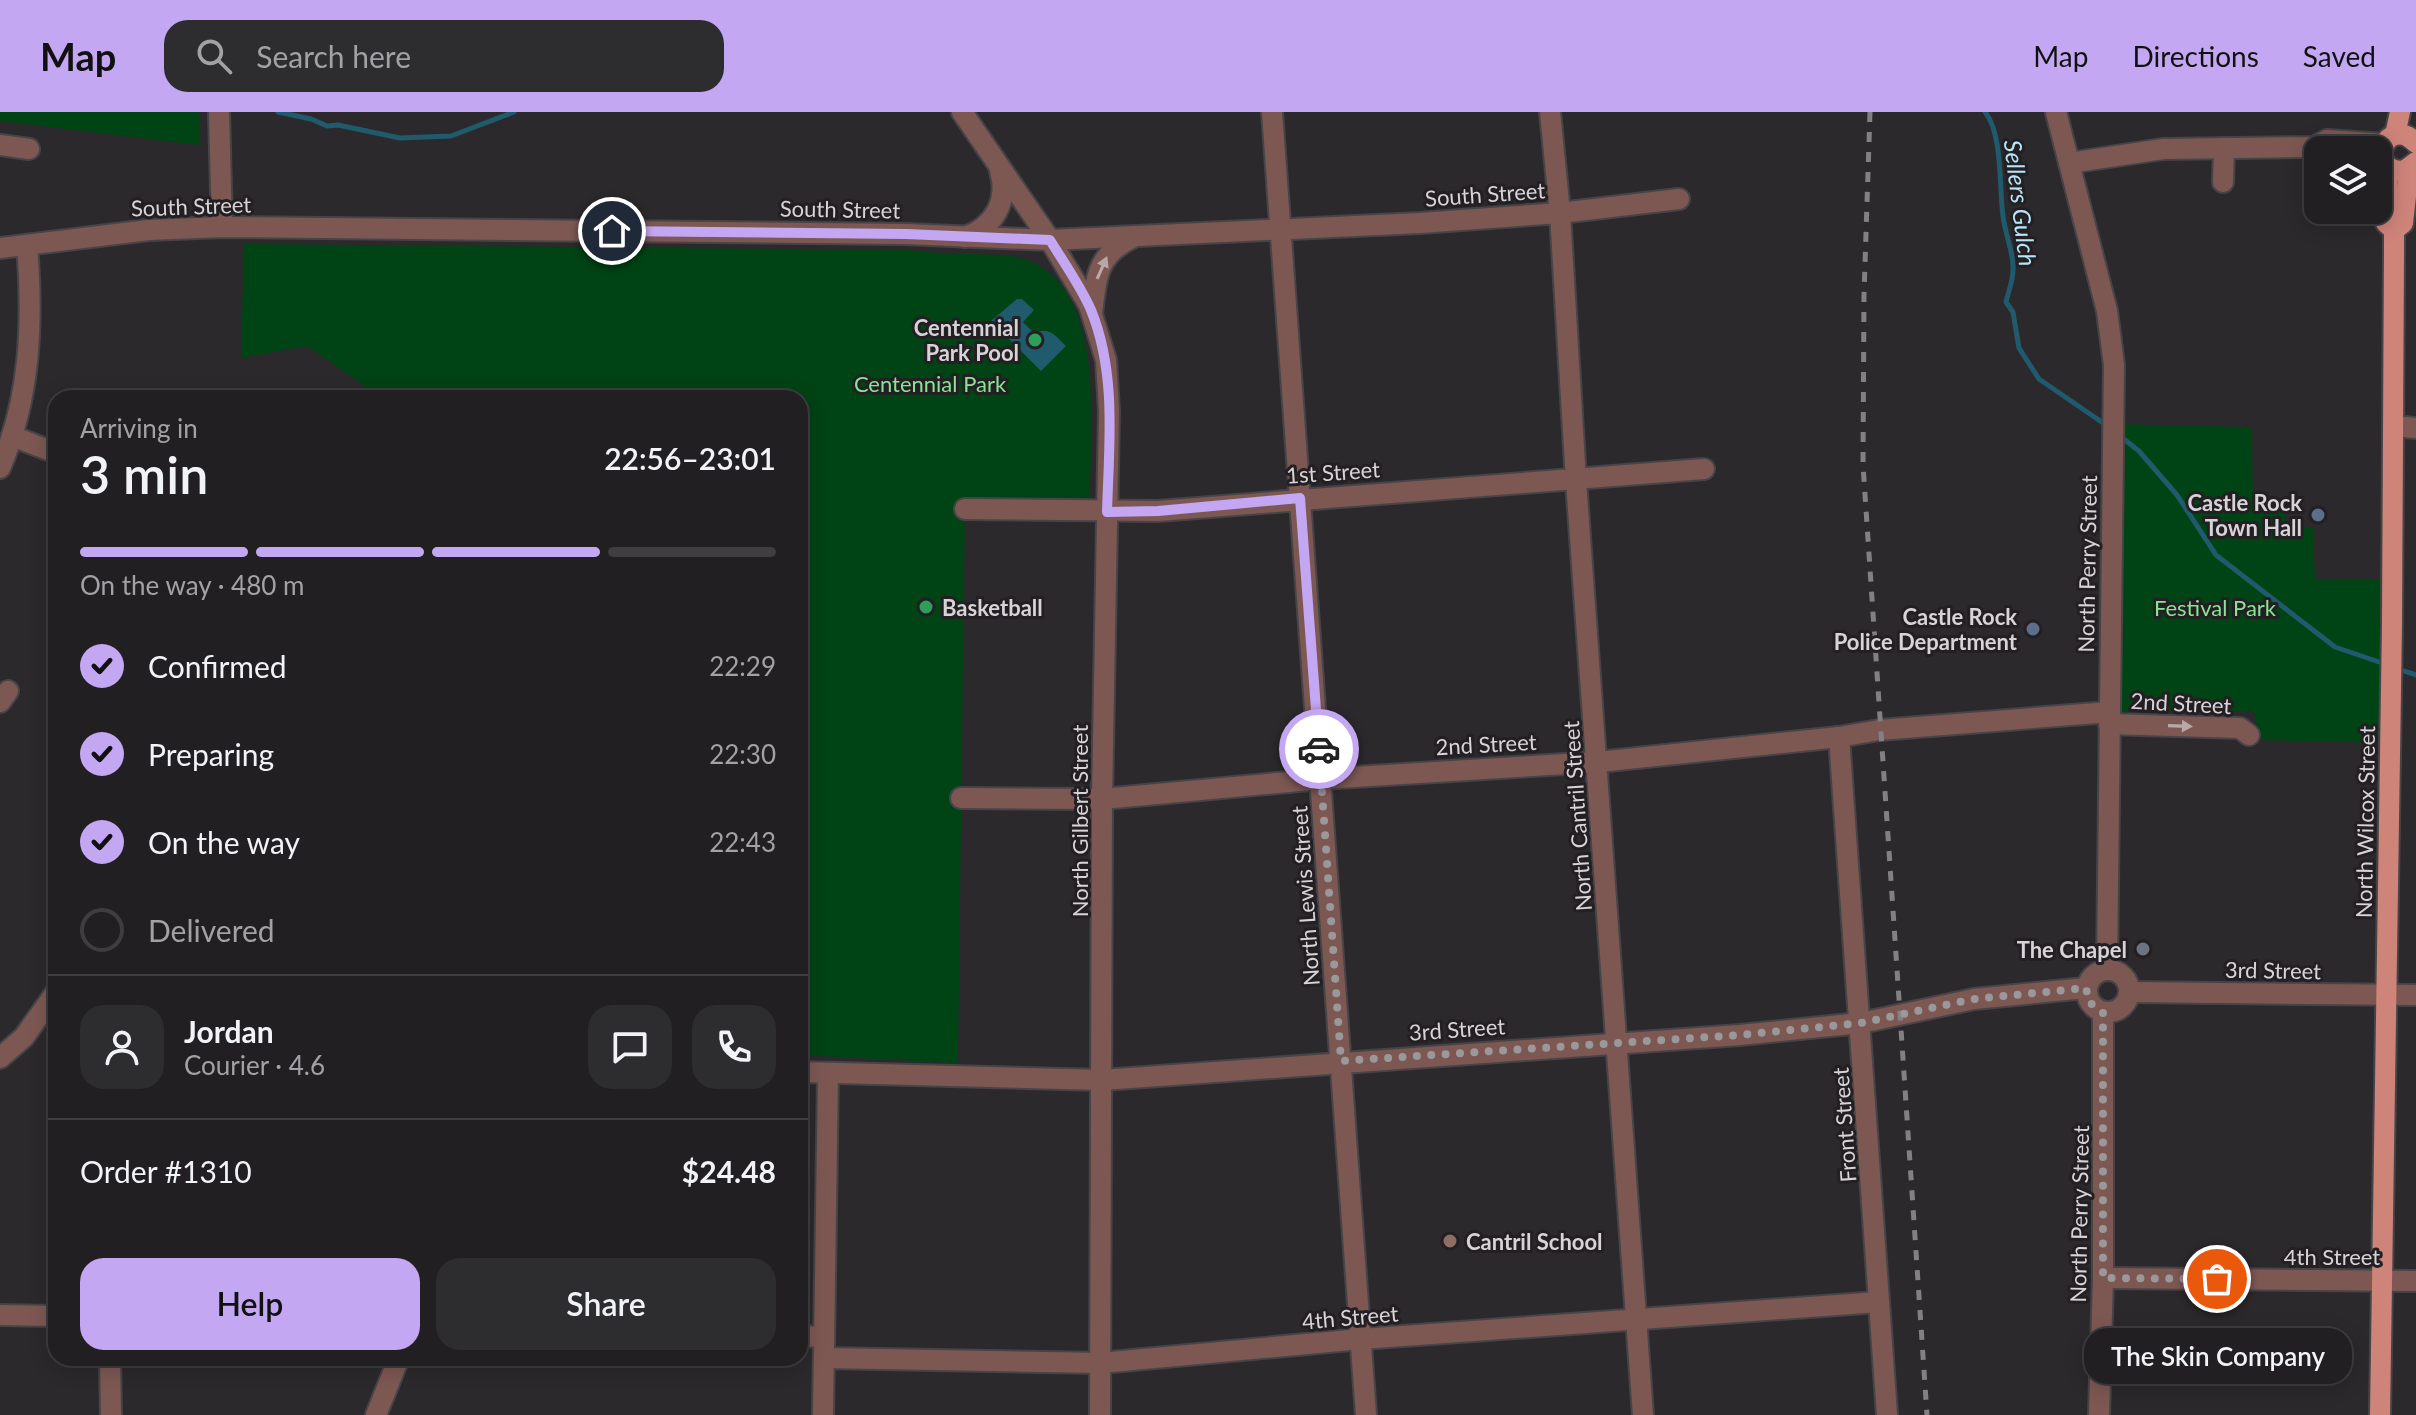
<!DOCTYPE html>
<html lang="en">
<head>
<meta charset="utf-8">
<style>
  :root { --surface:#211f22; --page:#2d2c2f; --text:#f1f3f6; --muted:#a2a2a5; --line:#3e3d40; --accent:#c3a7f2 }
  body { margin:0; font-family:Lato,sans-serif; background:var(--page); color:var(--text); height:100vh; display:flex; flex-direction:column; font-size:30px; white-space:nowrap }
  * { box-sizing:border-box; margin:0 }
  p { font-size:26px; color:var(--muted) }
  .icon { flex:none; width:44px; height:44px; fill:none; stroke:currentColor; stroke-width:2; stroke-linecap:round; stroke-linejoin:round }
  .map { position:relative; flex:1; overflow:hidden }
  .drawer { position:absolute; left:48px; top:278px; width:760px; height:976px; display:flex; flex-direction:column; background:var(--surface); border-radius:24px; box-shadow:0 4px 20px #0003,0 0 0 2px var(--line) }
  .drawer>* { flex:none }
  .fabs { position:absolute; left:2304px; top:24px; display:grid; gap:16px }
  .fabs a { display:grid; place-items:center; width:88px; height:88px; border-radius:16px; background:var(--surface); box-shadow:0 4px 20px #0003,0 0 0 2px var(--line); font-size:40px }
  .pin { position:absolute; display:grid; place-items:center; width:68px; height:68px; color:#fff; margin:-34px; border:4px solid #fff; border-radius:50%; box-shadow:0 2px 8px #0007 }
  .courier { position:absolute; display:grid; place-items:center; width:80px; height:80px; margin:-40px; border:6px solid #c3a7f2; border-radius:50%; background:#fff; color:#222; box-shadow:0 2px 10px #0007 }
  .bubble { position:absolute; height:56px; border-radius:24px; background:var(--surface); box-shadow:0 4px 20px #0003,0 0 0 2px var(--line); font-size:26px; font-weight:600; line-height:56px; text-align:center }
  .head em { font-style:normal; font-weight:600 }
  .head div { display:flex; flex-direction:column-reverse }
  .head { display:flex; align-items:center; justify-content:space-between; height:136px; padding:0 32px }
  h1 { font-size:52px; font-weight:600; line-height:60px }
  .bar { display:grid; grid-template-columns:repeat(4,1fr); gap:12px 8px; align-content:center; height:96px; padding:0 32px }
  .bar i { height:10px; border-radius:6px; background:var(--line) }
  .bar .on { background:var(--accent) }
  .bar p { grid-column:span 4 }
  .line { display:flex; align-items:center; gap:20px; padding:0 32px; border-top:2px solid var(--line) }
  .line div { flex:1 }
  .round { display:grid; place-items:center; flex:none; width:84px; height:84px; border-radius:24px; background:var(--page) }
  ol { padding:0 32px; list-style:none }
  li { display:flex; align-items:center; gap:24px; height:88px }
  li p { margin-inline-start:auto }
  li .icon { padding:8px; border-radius:50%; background:var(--accent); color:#111; stroke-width:4 }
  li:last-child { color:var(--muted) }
  li i { width:44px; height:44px; border:4px solid var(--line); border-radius:50% }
  .action { display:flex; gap:16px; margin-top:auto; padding:16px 32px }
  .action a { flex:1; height:92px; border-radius:24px; background:var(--accent); color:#111; font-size:32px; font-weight:600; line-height:92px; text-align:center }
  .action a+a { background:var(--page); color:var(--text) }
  header { display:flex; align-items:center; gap:48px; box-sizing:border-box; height:112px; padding:0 40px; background:var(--accent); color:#111 }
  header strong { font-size:38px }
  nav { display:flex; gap:44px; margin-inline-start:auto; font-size:28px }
  .search { width:560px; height:72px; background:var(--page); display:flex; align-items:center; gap:20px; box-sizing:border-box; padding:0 28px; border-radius:24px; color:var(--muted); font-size:30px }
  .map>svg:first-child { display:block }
  .green { fill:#004314 }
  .water { fill:#1f5a6d }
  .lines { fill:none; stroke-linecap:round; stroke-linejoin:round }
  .stream { stroke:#1f5a6d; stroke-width:5 }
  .minor-casing { stroke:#474448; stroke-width:24 }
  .major-casing { stroke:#474448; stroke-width:24 }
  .minor { stroke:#7d5853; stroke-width:20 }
  .major { stroke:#cf847a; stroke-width:20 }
  .rail { stroke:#828083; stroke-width:5; stroke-dasharray:10 10; stroke-linecap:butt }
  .oneway { fill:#b7a9a8 }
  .done { stroke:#9a989b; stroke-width:8; stroke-dasharray:0 14.4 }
  .route { stroke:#c3a7f2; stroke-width:10 }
  .leisure-dot { fill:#2e9e5b; stroke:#231f23; stroke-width:3 }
  .service-dot { fill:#5c6f8a; stroke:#231f23; stroke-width:3 }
  .worship-dot { fill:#6b7280; stroke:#231f23; stroke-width:3 }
  .education-dot { fill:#8d6e63; stroke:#231f23; stroke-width:3 }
  .labels { text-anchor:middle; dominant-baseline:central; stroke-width:6; stroke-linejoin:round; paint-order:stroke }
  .street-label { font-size:22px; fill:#d6d4d6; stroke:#231f23 }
  .poi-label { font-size:22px; font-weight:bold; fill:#d6d4d6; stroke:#231f23; text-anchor:end }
  .park-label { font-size:22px; fill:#88e494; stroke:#231f23 }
  .water-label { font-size:24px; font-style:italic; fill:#b4e6f8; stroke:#231f23 }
</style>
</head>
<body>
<header>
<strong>Map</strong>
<div class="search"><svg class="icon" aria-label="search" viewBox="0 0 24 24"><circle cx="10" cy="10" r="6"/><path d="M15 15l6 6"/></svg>Search here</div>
<nav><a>Map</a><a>Directions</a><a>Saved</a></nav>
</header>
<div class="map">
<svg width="2416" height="1303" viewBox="0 0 2416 1303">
  <rect width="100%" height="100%" fill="#2c292d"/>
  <g class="green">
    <polygon points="0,0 199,0 199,33 0,9"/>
    <path d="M 244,132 L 911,138 C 929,140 948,142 966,142 C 986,143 1007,141 1027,148 C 1110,178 1090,330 1089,400 L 965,397 L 958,951 L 800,943 L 800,286 L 382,286 L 307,234 L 241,246 Z"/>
    <polygon points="2113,312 2252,315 2253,395 2285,396 2286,416 2313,416 2315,467 2392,467 2390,631 2258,628 2254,600 2110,600"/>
  </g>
  <path class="water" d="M 1017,187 L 1022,187 L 1034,198 L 1023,210 L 1034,221 C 1049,214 1056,224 1066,234 L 1041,259 L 991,209 Z"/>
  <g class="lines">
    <g class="stream">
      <polyline points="278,0 311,7 327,14 338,13 400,26 451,24 514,0"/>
      <path d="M 1985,0 C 2003,22 1999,76 2003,104 C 2005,121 2012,136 2013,153 C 2014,167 2009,177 2006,190 L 2013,200 L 2019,236 L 2039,267 L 2106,313"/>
      <polyline points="2120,324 2139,339 2177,383 2216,443 2335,535 2385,552"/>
      <polyline points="2398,557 2416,563"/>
    </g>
    <defs>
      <g id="minor">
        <polyline points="219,0 222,115"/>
        <polyline points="962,0 1050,128 1089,193 1106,248 1109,299 1102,687 1100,1303"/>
        <polyline points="1272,0 1366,1303"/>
        <polyline points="1550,0 1560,101 1576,369 1643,1303"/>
        <polyline points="2056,0 2107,199 2114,253 2107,858"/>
        <polyline points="0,33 29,37"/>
        <polyline points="2069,51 2163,37 2314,35 2327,28 2384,32"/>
        <polyline points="2223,70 2224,36"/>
        <path d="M 965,125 C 994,115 1009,89 1000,59"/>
        <polyline points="0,136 149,118 222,115 906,122 1050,128 1420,111 1560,101 1679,87"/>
        <path d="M 1092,202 C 1096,167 1096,143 1132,126"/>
        <polyline points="2393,314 2416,316"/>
        <polyline points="12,324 56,341"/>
        <path d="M 0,356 C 31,285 33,209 27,133"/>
        <polyline points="965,397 1158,399 1704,357"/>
        <polyline points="0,590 8,579"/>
        <polyline points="2109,612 2240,616 2249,623"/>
        <polyline points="1839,625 1887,1303"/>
        <polyline points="961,686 1102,687 1321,667 1598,650 1839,625 1879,618 2110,600"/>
        <circle cx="2108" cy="879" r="21"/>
        <polyline points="2129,880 2416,883"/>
        <polyline points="0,946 24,925 56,880"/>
        <polyline points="800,960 1102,968 1740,923 1861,911 1974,887 2086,876"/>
        <polyline points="2103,1166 2416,1169"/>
        <polyline points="0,1203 56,1204"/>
        <polyline points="800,1224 824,1225"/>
        <polyline points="110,1246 111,1303"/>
        <polyline points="824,1246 1100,1251 1361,1227 1879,1190"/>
        <polyline points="376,1303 399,1246"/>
        <polyline points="823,1303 828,961"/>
        <polyline points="2099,1303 2103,1166 2103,901"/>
      </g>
      <g id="major">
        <polyline points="2395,23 2400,0"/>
        <path d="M 2416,31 C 2387,1 2363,59 2404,59 L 2416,50"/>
        <polyline points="2394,118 2403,111 2409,57"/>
        <polyline points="2380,1303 2392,511 2394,139 2394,118 2386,111 2388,55"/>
      </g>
    </defs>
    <use href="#minor" class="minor-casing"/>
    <use href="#major" class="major-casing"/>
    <use href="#minor" class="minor"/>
    <use href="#major" class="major"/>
    <polyline class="rail" points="1870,0 1864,182 1863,353 1927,1303"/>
  </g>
  <defs><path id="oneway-solid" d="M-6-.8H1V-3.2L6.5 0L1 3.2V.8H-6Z" transform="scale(2)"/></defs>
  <g class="oneway">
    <use href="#oneway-solid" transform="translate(1102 156) rotate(-66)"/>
    <use href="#oneway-solid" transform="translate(2180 614) rotate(2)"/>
  </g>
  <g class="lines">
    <polyline class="done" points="1319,637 1341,949 1740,923 1861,911 1974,887 2086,876 2089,890 2103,901 2103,1166 2217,1167"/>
    <path class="route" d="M 612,119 L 906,122 L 1050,128 C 1064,151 1080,173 1091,198 C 1117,262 1109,333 1107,400 L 1158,399 L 1300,386 L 1319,637"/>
  </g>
  <g class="leisure-dot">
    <circle cx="1035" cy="228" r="8"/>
    <circle cx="926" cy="495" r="8"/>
  </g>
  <g class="service-dot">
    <circle cx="2318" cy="403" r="8"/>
    <circle cx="2033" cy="517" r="8"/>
  </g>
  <circle class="worship-dot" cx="2143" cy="837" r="8"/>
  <circle class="education-dot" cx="1450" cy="1129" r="8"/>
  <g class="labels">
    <g class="street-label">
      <text transform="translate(1485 82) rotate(-4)">South Street</text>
      <text transform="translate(191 94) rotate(-2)">South Street</text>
      <text transform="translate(840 97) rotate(1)">South Street</text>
      <text transform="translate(1333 360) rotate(-4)">1st Street</text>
      <text transform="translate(2087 452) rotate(-89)">North Perry Street</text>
      <text transform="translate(2181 591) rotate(3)">2nd Street</text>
      <text transform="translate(1486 632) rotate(-3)">2nd Street</text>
      <text transform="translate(1577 704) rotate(-94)">North Cantril Street</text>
      <text transform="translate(1079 709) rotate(-90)">North Gilbert Street</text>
      <text transform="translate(2365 710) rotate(-89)">North Wilcox Street</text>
      <text transform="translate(1305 784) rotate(-94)">North Lewis Street</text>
      <text transform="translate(2273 858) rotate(1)">3rd Street</text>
      <text transform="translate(1457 917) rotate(-4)">3rd Street</text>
      <text transform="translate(1844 1013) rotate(-94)">Front Street</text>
      <text transform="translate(2079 1102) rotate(-89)">North Perry Street</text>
      <text x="2332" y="1144">4th Street</text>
      <text transform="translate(1350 1205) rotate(-5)">4th Street</text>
    </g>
    <g class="poi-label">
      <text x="1019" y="215">Centennial<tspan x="1019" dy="25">Park Pool</tspan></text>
      <text x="2302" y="390">Castle Rock<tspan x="2302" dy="25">Town Hall</tspan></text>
      <text x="942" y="495" text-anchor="start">Basketball</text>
      <text x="2017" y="504">Castle Rock<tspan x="2017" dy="25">Police Department</tspan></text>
      <text x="2127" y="837">The Chapel</text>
      <text x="1466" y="1129" text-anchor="start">Cantril School</text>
    </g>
    <g class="park-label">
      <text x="930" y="271">Centennial Park</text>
      <text x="2215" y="495">Festival Park</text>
    </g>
    <g class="water-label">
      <text transform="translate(2021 91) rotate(83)">Sellers Gulch</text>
    </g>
  </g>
</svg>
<div class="fabs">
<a><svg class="icon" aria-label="layers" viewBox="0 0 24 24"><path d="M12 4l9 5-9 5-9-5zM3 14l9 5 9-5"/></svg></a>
</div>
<div class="pin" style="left:2217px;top:1167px;background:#ea580c"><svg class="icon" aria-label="bag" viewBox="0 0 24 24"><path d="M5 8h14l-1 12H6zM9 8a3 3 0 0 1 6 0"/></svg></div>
<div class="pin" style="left:612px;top:119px;background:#1f2937"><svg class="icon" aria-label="home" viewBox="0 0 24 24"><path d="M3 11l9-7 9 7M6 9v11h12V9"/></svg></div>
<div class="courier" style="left:1319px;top:637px"><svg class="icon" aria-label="car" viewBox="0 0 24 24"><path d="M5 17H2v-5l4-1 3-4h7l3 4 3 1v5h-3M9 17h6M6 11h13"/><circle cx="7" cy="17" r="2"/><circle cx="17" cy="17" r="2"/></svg></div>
<div class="bubble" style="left:2084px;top:1216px;width:268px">The Skin Company</div>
<section class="drawer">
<div class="head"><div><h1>3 min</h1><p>Arriving in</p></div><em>22:56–23:01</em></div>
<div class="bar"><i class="on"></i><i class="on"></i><i class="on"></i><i></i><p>On the way · 480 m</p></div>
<ol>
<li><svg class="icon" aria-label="check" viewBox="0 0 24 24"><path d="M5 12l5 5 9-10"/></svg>Confirmed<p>22:29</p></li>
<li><svg class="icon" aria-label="check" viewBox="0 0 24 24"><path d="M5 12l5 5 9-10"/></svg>Preparing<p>22:30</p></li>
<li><svg class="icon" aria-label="check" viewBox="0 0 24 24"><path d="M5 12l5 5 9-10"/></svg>On the way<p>22:43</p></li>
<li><i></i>Delivered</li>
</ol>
<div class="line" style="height:144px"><a class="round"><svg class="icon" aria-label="person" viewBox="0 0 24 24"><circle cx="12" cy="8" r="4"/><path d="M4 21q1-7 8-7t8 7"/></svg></a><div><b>Jordan</b><p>Courier · 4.6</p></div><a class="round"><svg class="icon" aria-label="chat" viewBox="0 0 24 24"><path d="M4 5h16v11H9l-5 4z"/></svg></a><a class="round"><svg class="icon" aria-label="phone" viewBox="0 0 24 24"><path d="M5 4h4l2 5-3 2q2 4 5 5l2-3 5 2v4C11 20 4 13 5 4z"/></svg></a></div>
<div class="line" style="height:104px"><div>Order #1310</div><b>$24.48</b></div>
<div class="action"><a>Help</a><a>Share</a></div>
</section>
</div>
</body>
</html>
